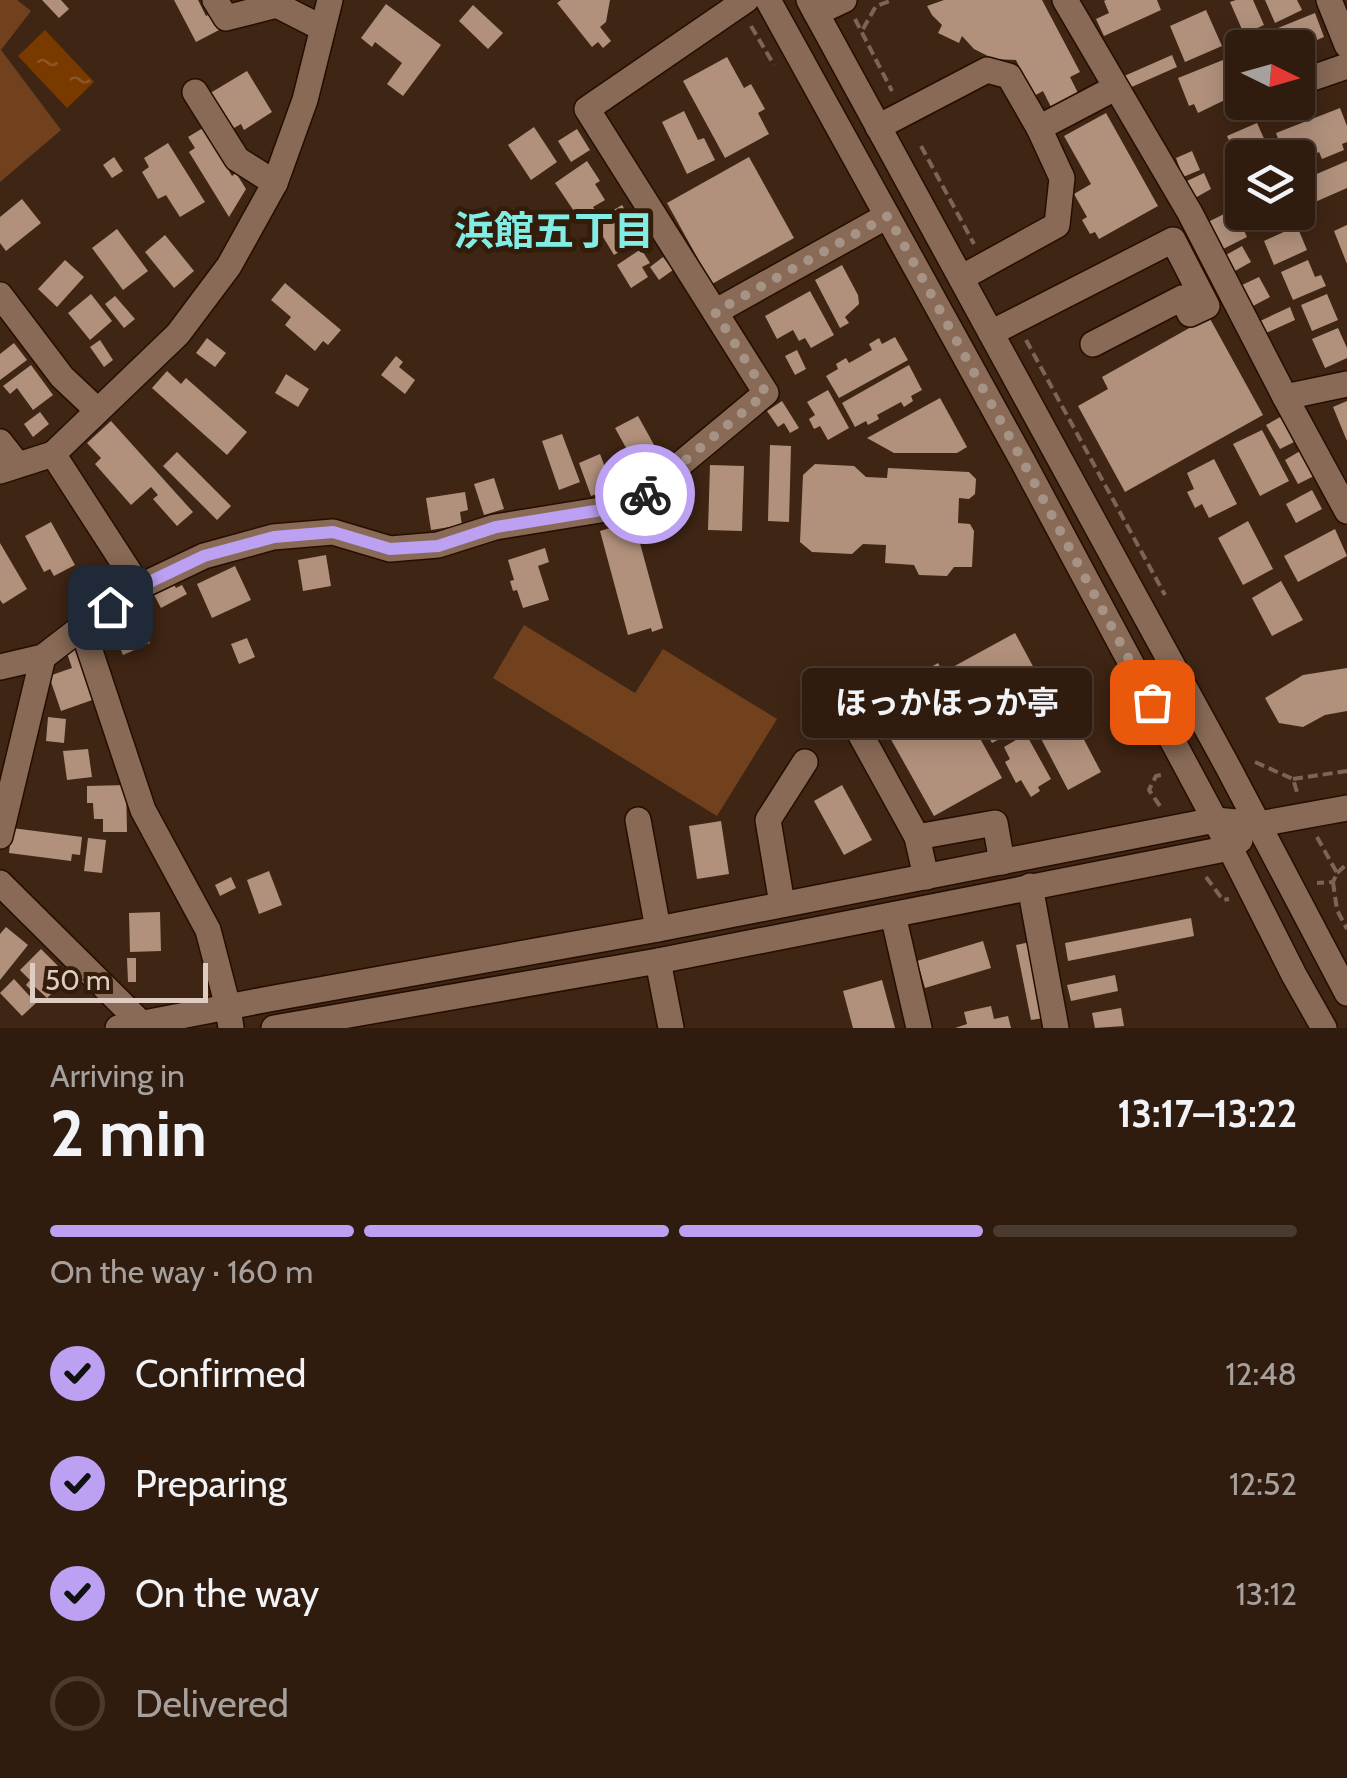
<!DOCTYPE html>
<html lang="en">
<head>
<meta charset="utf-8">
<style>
  :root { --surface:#2f1c0f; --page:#3b291d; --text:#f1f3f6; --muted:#a7a19e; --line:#4a3a2f; --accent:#bca0f2 }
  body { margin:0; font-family:Cabin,"Noto Sans JP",sans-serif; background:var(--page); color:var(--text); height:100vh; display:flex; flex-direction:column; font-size:38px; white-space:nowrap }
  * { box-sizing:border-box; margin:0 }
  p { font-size:32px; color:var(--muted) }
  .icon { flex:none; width:55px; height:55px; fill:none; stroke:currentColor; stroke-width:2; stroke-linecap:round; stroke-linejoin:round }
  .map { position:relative; height:1028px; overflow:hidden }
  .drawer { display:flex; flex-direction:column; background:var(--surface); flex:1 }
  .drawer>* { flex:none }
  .needle { width:65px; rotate:95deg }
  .controls { position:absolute; left:1225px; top:30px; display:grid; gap:20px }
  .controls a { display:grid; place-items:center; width:90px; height:90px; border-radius:10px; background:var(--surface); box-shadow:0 5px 25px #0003,0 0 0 2px var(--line); font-size:50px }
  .scale { position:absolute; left:30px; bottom:25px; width:178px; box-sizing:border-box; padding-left:10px; border:5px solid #dfcdc3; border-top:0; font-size:28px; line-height:35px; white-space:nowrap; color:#dfcdc3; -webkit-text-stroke:8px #341c0a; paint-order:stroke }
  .pin { position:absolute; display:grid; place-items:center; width:85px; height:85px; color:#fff; margin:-42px; border-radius:20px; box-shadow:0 5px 15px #0006 }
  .courier { position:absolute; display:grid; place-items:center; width:100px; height:100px; margin:-50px; border:8px solid #bca0f2; border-radius:50%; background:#fff; color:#222; box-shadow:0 2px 12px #0007 }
  .bubble { position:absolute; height:70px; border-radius:10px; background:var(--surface); box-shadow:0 5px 25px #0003,0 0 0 2px var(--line); font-size:32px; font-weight:700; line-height:70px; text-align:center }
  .summary em { font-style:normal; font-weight:700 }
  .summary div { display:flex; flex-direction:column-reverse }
  .summary { display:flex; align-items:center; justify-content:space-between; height:170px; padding:0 50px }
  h1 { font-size:65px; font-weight:700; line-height:75px }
  .bar { display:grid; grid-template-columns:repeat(4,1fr); gap:15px 10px; align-content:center; height:120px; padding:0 50px }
  .bar i { height:12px; border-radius:8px; background:var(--line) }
  .bar .current { background:var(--accent) }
  .bar p { grid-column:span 4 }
  ol { padding:0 50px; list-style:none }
  li { display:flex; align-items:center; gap:30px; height:110px }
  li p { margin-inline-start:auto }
  li .icon { padding:10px; border-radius:50%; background:var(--accent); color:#111; stroke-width:4 }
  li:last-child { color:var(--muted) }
  li i { width:55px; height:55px; border:5px solid var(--line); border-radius:50% }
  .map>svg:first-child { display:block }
  .pitch { fill:#71411e }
  .water { fill:url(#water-ripples) }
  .building { fill:#b1917c }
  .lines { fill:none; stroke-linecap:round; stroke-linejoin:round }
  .minor-casing { stroke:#250e00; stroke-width:28 }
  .path { stroke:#7c6557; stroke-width:4; stroke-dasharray:10 5; stroke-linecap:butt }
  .minor { stroke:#886a56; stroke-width:25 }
  .done { stroke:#a79286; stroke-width:10; stroke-dasharray:0 18 }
  .route { stroke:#bca0f2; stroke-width:12 }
  .labels { text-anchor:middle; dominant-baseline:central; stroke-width:10; stroke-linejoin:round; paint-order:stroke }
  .neighbourhood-label { font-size:40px; font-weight:bold; fill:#82ede5; stroke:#341c0a }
</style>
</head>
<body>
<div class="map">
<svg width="1347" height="1028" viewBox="0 0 1347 1028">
  <defs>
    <pattern id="water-ripples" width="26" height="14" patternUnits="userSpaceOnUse" patternTransform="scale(2.5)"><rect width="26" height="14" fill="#793a00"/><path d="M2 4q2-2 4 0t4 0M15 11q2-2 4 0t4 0" fill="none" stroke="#8c5524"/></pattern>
  </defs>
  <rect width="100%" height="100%" fill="#3f2514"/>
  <g class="pitch">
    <polygon points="0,0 17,0 31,11 1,50 61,130 0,182"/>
    <polygon points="524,625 635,693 663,649 777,719 717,816 493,678"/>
  </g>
  <polygon class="water" points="45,30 94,82 67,108 18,56"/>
  <g class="building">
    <polygon points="42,0 61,0 69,9 59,18"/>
    <polygon points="174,0 198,0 206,16 212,13 221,29 196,42"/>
    <polygon points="561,0 610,0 606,22 600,27 611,41 603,48 598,42 592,47 557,3"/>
    <polygon points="944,0 1042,0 1080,72 1070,77 1078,93 1051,107 1043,91 1034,96 1016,60 994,59 974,49 962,36 959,43 938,33 942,25 932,15 927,6"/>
    <polygon points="1106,0 1157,0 1161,10 1104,36 1096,19 1109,13 1104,1"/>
    <polygon points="1236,0 1253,0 1264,25 1244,34 1230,2"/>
    <polygon points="1265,0 1297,0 1302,10 1275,23"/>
    <polygon points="386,4 441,45 403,96 387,84 402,63 375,42 372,47 361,38"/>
    <polygon points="473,5 503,33 488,49 459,21"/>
    <polygon points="1206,10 1222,46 1185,62 1170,26"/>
    <polygon points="1315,13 1324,37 1298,48 1269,48 1263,34"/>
    <polygon points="1172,55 1177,67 1127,89 1122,77"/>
    <polygon points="1233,56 1242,78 1242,95 1233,99 1233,96 1198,113 1194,104 1189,106 1178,78"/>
    <polygon points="727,57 744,88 751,84 765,109 758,113 769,134 725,158 683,81"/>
    <polygon points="247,71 272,112 244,130 241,124 234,128 226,116 221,119 207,95"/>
    <polygon points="1265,102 1296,102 1299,110 1273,121"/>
    <polygon points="1340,108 1347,126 1347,142 1342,144 1344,150 1322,159 1319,152 1298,161 1298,158 1285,158 1276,133"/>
    <polygon points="684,111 698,140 704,138 715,160 687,174 662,122"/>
    <polygon points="1106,113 1158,206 1099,239 1095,232 1090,234 1082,220 1087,217 1074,194 1091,184 1064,136"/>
    <polygon points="1257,123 1266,143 1236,156 1227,136"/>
    <polygon points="534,127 557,162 531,180 508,145"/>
    <polygon points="203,128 232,176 236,173 246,189 229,217 189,152 195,148 188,137"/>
    <polygon points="577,129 590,150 571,162 558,141"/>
    <polygon points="168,143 205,202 180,217 166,195 158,199 142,172 149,167 144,158"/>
    <polygon points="1192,151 1200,170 1183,177 1176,158"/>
    <polygon points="114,157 123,171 112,178 103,165"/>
    <polygon points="749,157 794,238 712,284 667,203"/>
    <polygon points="587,161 600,181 595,184 605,200 593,207 597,213 587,220 583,214 578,217 555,183"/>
    <polygon points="1347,161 1347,188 1306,206 1298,182"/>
    <polygon points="1204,173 1211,189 1195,198 1187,181"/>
    <polygon points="22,199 41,223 6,251 0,243 0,217"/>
    <polygon points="622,205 642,238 614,255 594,222"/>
    <polygon points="1234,209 1247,237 1221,250 1208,222"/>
    <polygon points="1264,212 1294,212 1296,218 1271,229"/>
    <polygon points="1347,225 1347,264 1334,231"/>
    <polygon points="1297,226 1307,250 1274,265 1264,241"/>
    <polygon points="117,229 148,271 123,290 92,248"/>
    <polygon points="165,235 194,271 174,288 145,252"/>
    <polygon points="1242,246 1251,262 1235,271 1226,255"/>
    <polygon points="641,249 650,263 642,267 648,277 631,288 617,265"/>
    <polygon points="663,257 673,270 659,280 650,267"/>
    <polygon points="65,260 84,277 57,307 38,289"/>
    <polygon points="1308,260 1315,277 1321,275 1326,286 1293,300 1281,272"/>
    <polygon points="842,265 858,295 859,304 845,317 849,323 840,328 815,280"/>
    <polygon points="1259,277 1270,297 1253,306 1242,285"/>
    <polygon points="285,283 341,330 328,345 323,341 315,351 285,325 291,317 271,300"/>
    <polygon points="810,291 834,335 811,348 805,338 799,341 793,330 777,339 765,316"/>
    <polygon points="91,294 112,321 90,340 68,313"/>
    <polygon points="1327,294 1338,320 1312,331 1301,305"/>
    <polygon points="115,296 135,319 124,328 105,304"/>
    <polygon points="1290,307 1295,320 1266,333 1260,321"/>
    <polygon points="1209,317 1263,415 1125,492 1078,406 1108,389 1102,377"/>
    <polygon points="1338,328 1347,348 1347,358 1325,368 1312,339"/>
    <polygon points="895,337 908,360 839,398 826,376 838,369 836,364 846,358 849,363 872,350 869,344 879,338 882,344"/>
    <polygon points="207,338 226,353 215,367 196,353"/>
    <polygon points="100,340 113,360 104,367 90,347"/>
    <polygon points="14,343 27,360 0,380 0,354"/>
    <polygon points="797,350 806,369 795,375 785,356"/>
    <polygon points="396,356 403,362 399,367 415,380 405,394 381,375"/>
    <polygon points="31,365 53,395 33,410 17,388 10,394 3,386"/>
    <polygon points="909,365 922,390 911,396 913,401 904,407 901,402 877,415 879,419 868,425 866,421 855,427 842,403"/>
    <polygon points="167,371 181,384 186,378 247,432 227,455 152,388"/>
    <polygon points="286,374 309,389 298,407 275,393"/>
    <polygon points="828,390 849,428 828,440 820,426 814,429 809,419 815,415 807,402"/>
    <polygon points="940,398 967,447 957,453 894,453 867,438"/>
    <polygon points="782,401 799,428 790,433 784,423 778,427 767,411"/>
    <polygon points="1347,401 1347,441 1333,407"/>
    <polygon points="40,412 49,424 33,437 24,424"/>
    <polygon points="638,416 663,461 640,473 615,428"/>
    <polygon points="1282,416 1296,441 1280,449 1266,425"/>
    <polygon points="111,421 193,512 177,526 153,499 158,495 151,487 131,505 95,464 101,458 87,443"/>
    <polygon points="1262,430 1289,481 1260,496 1233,444"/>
    <polygon points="562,434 580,482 559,490 542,441"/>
    <polygon points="770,445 791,446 789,522 768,521"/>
    <polygon points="1300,451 1314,476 1298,484 1285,460"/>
    <polygon points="177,452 231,506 217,520 163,466"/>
    <polygon points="600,454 613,488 591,496 579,463"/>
    <polygon points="1214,459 1237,504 1209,518 1202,504 1195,508 1187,492 1194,489 1187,473"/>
    <polygon points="815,464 854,466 866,477 887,478 888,468 969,472 976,479 975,494 969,499 959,498 958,523 970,524 974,531 972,567 954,567 947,576 919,575 914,565 885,563 886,545 863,544 852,554 812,552 800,542 803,475"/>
    <polygon points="710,465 744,466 742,531 708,530"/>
    <polygon points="494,478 504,509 484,515 474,484"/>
    <polygon points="1312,490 1322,509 1296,523 1286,504"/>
    <polygon points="465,492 468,510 460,512 462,525 431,530 426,498"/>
    <polygon points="634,521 663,628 652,632 651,628 628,635 600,531"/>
    <polygon points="1248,521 1273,569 1243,585 1218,538"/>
    <polygon points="51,522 75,565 54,576 50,569 44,572 25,536"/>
    <polygon points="1335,529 1347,556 1298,582 1284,556"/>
    <polygon points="0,543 27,589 3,604 0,600"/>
    <polygon points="545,548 549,562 538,566 549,600 523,608 517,590 513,591 510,581 514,580 508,560"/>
    <polygon points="326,555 331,586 303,591 298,560"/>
    <polygon points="235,566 251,600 212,618 197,584"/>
    <polygon points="1281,581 1303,620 1272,636 1252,598"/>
    <polygon points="173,583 176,588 182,585 187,594 161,608 153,593"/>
    <polygon points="135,608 150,643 123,655 108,619"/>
    <polygon points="1015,633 1056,709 992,743 951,668"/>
    <polygon points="247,638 255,657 239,664 231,644"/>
    <polygon points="80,648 98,698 61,711 49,676 72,668 67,653"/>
    <polygon points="938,663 1002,778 934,816 870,702"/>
    <polygon points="1347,668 1347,711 1325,715 1303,727 1279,723 1265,698 1303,675"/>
    <polygon points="1070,713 1101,772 1068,790 1037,731"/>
    <polygon points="48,717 66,719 64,743 46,741"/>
    <polygon points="1026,734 1051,779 1038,787 1040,791 1031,797 1021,780 1016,783 1005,762 1010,759 1004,747"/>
    <polygon points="88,749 92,777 67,780 63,751"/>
    <polygon points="126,785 127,832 103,832 103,819 94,819 93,803 87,803 87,786"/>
    <polygon points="842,785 872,840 844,855 814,801"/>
    <polygon points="721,821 729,874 697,879 689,826"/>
    <polygon points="12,828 82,837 80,855 72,854 71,861 9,853"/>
    <polygon points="88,838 106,840 102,873 84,871"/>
    <polygon points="269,871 282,905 259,914 247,880"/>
    <polygon points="231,877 236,888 220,896 215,885"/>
    <polygon points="160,912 161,951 130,952 129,913"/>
    <polygon points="1191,918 1194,936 1068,961 1065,943"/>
    <polygon points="6,927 28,945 0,980 0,934"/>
    <polygon points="983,941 991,968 925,988 917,961"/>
    <polygon points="1035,941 1050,1017 1031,1020 1016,945"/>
    <polygon points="41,949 69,977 47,998 35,987 31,990 26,985 30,980 20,970"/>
    <polygon points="127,958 136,958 136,982 128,982"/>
    <polygon points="1115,975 1118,991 1071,1001 1067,985"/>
    <polygon points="14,979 36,1003 22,1016 0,993"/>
    <polygon points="882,980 895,1028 853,1028 843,991"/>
    <polygon points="991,1006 994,1019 1008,1016 1011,1028 955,1028 967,1024 964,1012"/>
    <polygon points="1121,1008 1124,1026 1095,1028 1092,1013"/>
  </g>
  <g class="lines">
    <defs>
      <g id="minor">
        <polyline points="215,0 226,18 277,5 322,28"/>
        <polyline points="768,0 1021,458 1230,848 1294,975 1324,1028"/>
        <polyline points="809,0 1228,767 1347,993"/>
        <polyline points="1065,0 1190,213 1285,397 1347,511"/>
        <polyline points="1329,0 1347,45"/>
        <polyline points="816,13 844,0"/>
        <polyline points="1301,82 1347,66"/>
        <polyline points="195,92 237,159 275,183"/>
        <polyline points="878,127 987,70 1009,76 1039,128 1115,88"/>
        <polyline points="961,278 1057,225 1062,178 1039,128"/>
        <polyline points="0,295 62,377 97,410"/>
        <polyline points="715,312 887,216"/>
        <polyline points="991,333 1173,240 1207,306 1190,314 1182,298 1093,344"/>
        <polyline points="1285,397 1347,384"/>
        <polyline points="0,442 18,465"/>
        <polyline points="0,471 53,454"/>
        <polyline points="139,587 204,556 273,537 333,532 390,549 438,545 495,527 631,505 766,393 587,109 746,0"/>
        <polyline points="82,627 143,810 208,930 228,1007 231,1028"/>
        <polyline points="0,667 43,657 82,627 139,587 53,454 178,334 229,266 275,183 305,100 330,0"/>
        <polyline points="836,690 917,837 926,877"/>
        <polyline points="638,820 658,929"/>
        <polyline points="0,836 43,657"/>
        <polyline points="917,837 995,823 1002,862"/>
        <polyline points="0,883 146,1028"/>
        <polyline points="1030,886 1056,1028"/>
        <polyline points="782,904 768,820 805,762"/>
        <polyline points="893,915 919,1028"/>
        <polyline points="658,961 671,1028"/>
        <polyline points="118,1028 269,999 658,929 1215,820 1259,824 1347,808"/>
        <polyline points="274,1028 658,961 1230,848 1240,840"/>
      </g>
    </defs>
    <use href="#minor" class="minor-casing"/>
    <g class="path">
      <polyline points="855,19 892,91"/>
      <polyline points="751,26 774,65"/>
      <polyline points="863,29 876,6 893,0"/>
      <polyline points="921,146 974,244"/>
      <polyline points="1026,340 1165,595"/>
      <polyline points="1255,762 1293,779 1297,792"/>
      <polyline points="1293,779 1347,771"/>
      <polyline points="1160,806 1149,790 1156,776 1161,775"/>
      <polyline points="1317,837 1337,873 1333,882 1317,883"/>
      <polyline points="1337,873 1347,864"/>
      <polyline points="1206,877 1223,900 1229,899"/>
      <polyline points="1333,882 1337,910 1347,929"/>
    </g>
    <use href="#minor" class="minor"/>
  </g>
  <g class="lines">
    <polyline class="done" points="645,494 766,393 715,312 888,216 1021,458 1152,702"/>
    <polyline class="route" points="110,607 139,587 204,556 274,537 333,532 390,549 438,546 496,527 632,505 645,494"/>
  </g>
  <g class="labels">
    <g class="neighbourhood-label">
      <text x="554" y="230">浜館五丁目</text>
    </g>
  </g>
</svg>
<div class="controls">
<a><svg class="needle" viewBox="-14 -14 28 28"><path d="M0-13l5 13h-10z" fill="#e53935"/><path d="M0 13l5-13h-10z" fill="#a7a19e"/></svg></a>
<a><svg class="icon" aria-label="layers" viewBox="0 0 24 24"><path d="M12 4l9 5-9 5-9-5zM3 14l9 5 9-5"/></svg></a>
</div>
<div class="scale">50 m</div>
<div class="pin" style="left:1152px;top:702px;background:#ea580c"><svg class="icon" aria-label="bag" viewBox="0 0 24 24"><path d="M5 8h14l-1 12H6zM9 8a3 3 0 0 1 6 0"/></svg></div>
<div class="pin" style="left:110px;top:607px;background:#1f2937"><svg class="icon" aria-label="home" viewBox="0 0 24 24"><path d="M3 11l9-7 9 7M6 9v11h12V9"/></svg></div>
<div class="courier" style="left:645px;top:494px"><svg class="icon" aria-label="bike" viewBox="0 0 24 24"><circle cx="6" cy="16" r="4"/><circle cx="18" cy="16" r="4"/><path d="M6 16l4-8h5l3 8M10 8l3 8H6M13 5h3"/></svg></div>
<div class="bubble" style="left:802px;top:668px;width:290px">ほっかほっか亭</div>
</div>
<section class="drawer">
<div class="summary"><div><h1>2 min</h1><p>Arriving in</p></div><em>13:17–13:22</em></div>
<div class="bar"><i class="current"></i><i class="current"></i><i class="current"></i><i></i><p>On the way · 160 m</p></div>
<ol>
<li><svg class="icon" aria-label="check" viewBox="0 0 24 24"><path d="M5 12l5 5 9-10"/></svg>Confirmed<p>12:48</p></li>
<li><svg class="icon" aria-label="check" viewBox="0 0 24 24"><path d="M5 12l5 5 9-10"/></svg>Preparing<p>12:52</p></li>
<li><svg class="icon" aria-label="check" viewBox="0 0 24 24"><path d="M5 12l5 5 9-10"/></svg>On the way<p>13:12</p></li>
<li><i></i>Delivered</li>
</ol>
</section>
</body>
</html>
